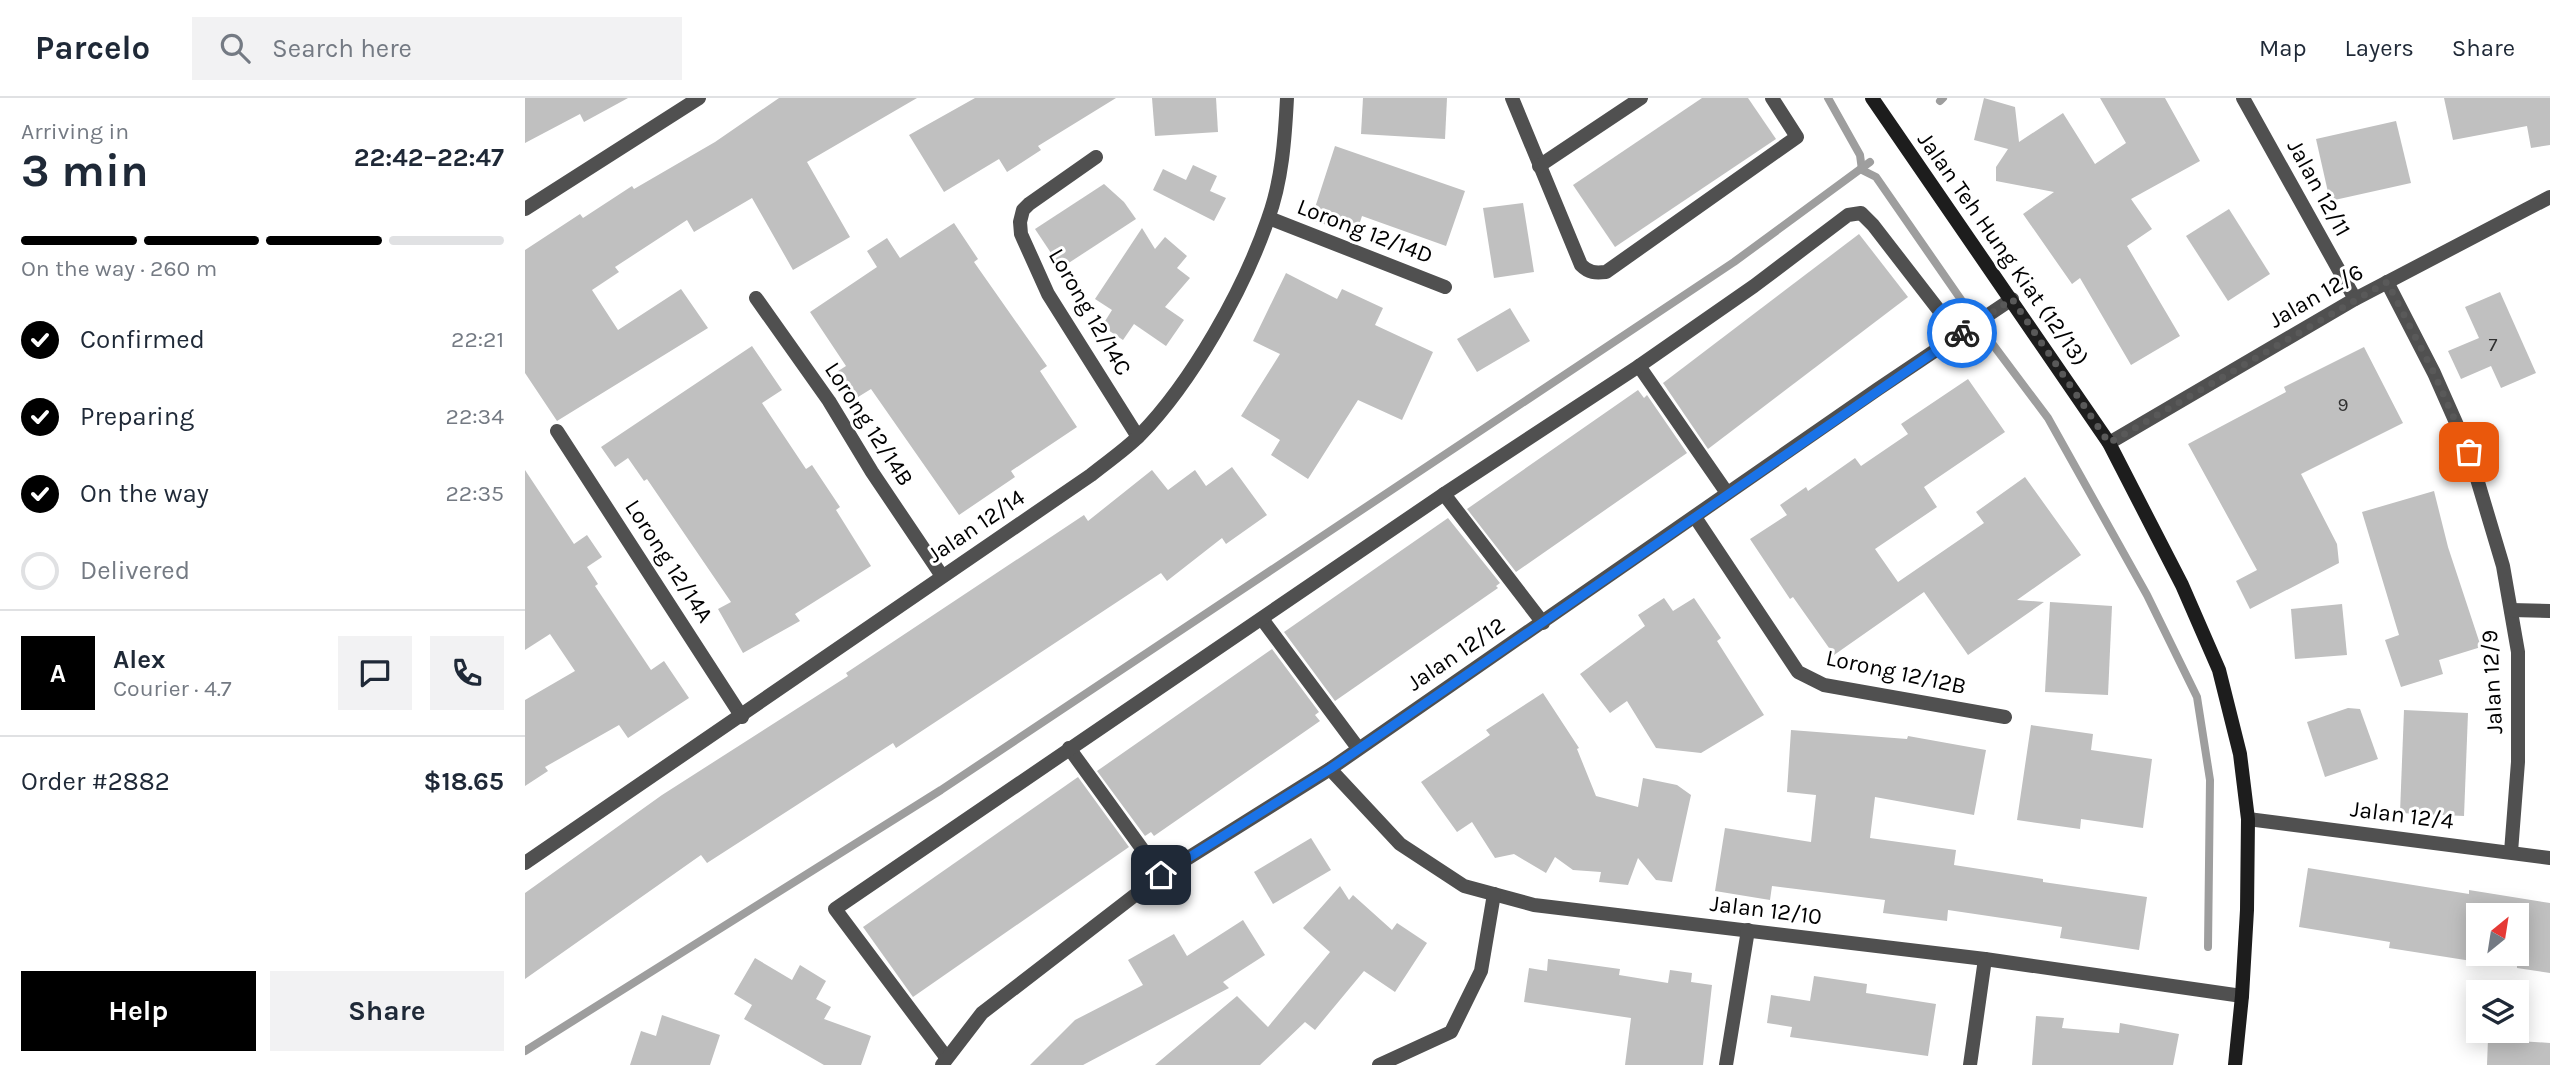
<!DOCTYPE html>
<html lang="en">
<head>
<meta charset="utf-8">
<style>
  :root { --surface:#fff; --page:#f2f2f3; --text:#1f2937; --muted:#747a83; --line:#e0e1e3; --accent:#000 }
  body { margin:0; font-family:Karla,sans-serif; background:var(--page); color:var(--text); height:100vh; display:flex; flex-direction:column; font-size:26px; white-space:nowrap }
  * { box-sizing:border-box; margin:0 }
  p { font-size:23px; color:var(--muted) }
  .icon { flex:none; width:38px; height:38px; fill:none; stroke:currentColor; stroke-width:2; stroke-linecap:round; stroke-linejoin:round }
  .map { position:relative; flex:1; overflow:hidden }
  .side { display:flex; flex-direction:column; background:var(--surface); width:525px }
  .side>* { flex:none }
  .needle { width:46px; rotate:30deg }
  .fabs { position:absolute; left:1941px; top:805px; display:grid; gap:14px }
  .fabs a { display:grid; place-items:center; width:63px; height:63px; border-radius:0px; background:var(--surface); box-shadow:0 4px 18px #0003; font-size:35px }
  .pin { position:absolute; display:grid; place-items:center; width:60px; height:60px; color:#fff; margin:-30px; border-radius:14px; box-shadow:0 4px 10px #0006 }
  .courier { position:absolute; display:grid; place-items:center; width:70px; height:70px; margin:-35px; border:5px solid #1a73e8; border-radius:50%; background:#fff; color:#222; box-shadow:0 2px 9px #0007 }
  .head em { font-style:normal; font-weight:700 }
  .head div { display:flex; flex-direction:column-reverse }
  .head { display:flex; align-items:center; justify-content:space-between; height:119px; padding:0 21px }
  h1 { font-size:46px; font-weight:700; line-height:52px }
  .bar { display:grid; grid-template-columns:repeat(4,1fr); gap:10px 7px; align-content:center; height:84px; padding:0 21px }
  .bar i { height:9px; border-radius:5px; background:var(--line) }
  .bar .active { background:var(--accent) }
  .bar p { grid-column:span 4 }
  .line { display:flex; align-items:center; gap:18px; padding:0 21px; border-top:2px solid var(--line) }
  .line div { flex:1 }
  .round { display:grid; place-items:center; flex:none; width:74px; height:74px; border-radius:0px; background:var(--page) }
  ol { padding:0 21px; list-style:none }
  li { display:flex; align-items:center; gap:21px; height:77px }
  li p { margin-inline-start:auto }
  li .icon { padding:7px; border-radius:50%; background:var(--accent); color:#fff; stroke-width:4 }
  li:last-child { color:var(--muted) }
  li i { width:38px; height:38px; border:4px solid var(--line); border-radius:50% }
  .button { display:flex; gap:14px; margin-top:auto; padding:14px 21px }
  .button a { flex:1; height:80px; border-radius:0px; background:var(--accent); color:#fff; font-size:28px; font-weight:700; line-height:80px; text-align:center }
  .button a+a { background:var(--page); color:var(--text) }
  header { display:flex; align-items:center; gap:42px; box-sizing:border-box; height:98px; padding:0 35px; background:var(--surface); border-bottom:2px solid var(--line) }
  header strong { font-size:33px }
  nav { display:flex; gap:38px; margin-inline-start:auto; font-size:24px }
  .search { width:490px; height:63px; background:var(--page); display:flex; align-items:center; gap:18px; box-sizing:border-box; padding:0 24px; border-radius:0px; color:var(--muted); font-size:26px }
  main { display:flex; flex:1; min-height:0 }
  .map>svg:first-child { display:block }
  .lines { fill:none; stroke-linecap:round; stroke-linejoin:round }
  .stream { stroke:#9e9e9e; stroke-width:8 }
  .building { fill:#c0c0c0 }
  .lane { stroke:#505050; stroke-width:14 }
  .street { stroke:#505050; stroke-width:14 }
  .secondary { stroke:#1d1d1d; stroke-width:14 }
  .done { stroke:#595959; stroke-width:7; stroke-dasharray:0 12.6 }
  .route { stroke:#1a73e8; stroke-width:9 }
  .labels { text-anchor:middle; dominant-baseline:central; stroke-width:6; stroke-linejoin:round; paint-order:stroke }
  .number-label { font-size:19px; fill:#303030 }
  .street-label { font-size:23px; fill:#000; stroke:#fff }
</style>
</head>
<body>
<header>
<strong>Parcelo</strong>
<div class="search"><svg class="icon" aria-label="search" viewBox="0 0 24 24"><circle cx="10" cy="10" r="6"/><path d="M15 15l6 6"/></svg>Search here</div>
<nav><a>Map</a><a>Layers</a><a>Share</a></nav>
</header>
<main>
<section class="side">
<div class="head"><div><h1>3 min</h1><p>Arriving in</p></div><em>22:42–22:47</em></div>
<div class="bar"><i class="active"></i><i class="active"></i><i class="active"></i><i></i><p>On the way · 260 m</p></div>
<ol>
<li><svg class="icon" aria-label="check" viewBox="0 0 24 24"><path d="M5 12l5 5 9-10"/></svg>Confirmed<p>22:21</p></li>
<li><svg class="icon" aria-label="check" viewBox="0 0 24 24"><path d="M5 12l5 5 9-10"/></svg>Preparing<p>22:34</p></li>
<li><svg class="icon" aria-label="check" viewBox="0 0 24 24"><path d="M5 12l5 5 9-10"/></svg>On the way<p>22:35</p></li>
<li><i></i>Delivered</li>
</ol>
<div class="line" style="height:126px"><b class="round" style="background:var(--accent);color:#fff">A</b><div><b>Alex</b><p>Courier · 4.7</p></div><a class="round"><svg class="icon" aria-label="chat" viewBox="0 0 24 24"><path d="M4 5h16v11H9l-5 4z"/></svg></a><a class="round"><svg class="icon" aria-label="phone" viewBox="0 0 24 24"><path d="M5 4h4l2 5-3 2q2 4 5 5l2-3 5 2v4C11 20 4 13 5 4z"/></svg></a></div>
<div class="line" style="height:91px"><div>Order #2882</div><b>$18.65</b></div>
<div class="button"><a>Help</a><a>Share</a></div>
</section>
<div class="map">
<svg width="2025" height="967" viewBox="0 0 2025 967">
  <rect width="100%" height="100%" fill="#fff"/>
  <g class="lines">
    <g class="stream">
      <polyline points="1303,0 1335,57 1337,72 1351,79 1446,216"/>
      <polyline points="1415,3 1418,0"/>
      <polyline points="1463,240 1523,320 1622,497 1672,599 1685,682 1683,849"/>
      <polyline points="0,953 416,692 1209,164 1345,64"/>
    </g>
  </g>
  <g class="building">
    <polygon points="0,0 103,0 59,24 55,16 0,45"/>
    <polygon points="254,0 392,0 282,64 325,139 268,172 227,100 169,134 162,122 90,169 94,174 67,192 93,232 156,191 183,230 32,323 0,275 0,152 55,116 58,120 107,88 109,91 190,44"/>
    <polygon points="450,0 591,0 513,48 516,52 482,74 474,61 419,94 384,37"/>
    <polygon points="627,0 691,0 693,34 630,38"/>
    <polygon points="838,0 922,0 920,41 836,36"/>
    <polygon points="1177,0 1223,0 1251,41 1090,149 1048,87"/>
    <polygon points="1459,0 1490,9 1494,44 1538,15 1570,66 1601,45 1575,0 1640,0 1675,63 1606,101 1627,131 1602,148 1655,238 1606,267 1555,180 1547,186 1498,116 1529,94 1471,83 1471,69 1483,51 1449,42"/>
    <polygon points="1919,0 2025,0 2025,47 2006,50 2002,28 1928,42"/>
    <polygon points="1871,23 1886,85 1805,103 1791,41"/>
    <polygon points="810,48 940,93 921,148 837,118 831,136 786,122"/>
    <polygon points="668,67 692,78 685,93 701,100 689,123 628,92 638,71 661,82"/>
    <polygon points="579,86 599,104 611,121 536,170 510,131"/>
    <polygon points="998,105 1009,174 969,180 958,110"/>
    <polygon points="1704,111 1745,176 1703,203 1661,138"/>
    <polygon points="429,125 453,161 449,164 522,268 515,273 552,329 486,373 490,379 434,417 346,291 325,304 307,277 321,268 285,214 352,169 342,153 362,140 375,160"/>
    <polygon points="617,130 630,151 640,139 662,158 652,170 665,180 640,209 659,222 641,248 609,226 598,242 577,228 587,212 570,201"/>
    <polygon points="1334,136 1383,199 1183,351 1138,285"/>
    <polygon points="761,175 812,201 817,191 858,210 850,227 908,254 877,322 833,302 783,381 746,357 755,342 716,318 755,256 728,243"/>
    <polygon points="1975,194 2011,275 1976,290 1966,268 1936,281 1923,253 1954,240 1940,209"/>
    <polygon points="985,210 1005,243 952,274 932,241"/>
    <polygon points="227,248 257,292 237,305 281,371 287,367 315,409 311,412 346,468 270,516 275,523 218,555 193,511 206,504 122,381 119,383 103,360 90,369 76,349"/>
    <polygon points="1839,249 1878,325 1776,376 1812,446 1814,465 1725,511 1711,483 1732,472 1663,346 1761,294 1759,289"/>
    <polygon points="1443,281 1480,334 1399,389 1412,409 1350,451 1373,484 1459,425 1451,414 1500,379 1556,457 1492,502 1519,504 1443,557 1399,494 1309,557 1268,499 1265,501 1225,441 1262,417 1255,407 1281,389 1283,393 1330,360 1336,368 1383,336 1376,326"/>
    <polygon points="1113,292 1119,300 1122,297 1162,355 991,474 942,411"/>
    <polygon points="707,369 742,417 701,446 697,440 642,483 636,475 371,650 368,645 182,765 176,757 0,881 0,795 137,697 323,578 321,575 559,417 563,423 627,372 643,392 670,372 681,388"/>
    <polygon points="0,372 49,446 62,437 77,459 62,469 73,486 70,488 126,572 139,563 164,600 103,640 94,627 20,669 23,673 0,688 0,602 50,573 25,536 0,552"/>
    <polygon points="1909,393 1923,449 1956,549 1914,562 1918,576 1876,589 1860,542 1874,537 1837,414"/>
    <polygon points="923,420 975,485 971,488 973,490 810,603 759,534"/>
    <polygon points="1139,500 1148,513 1169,500 1196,540 1192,543 1239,617 1176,655 1131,650 1102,603 1085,615 1055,576 1120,528 1113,517"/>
    <polygon points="1525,504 1587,508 1583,597 1520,594"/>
    <polygon points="1817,506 1822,557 1770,561 1766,511"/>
    <polygon points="747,551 794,614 790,617 795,623 629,738 626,734 620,738 572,673"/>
    <polygon points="1018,595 1054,650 1052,651 1071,698 1113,709 1118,680 1152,687 1166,697 1147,784 1131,782 1113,760 1103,787 1074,784 1076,774 1048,772 1030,759 1021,775 989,756 970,760 947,724 932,734 896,684 965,637 961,632"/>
    <polygon points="1823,610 1835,611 1853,661 1800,679 1782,624"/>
    <polygon points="1879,612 1943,615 1939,718 1875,715"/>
    <polygon points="1506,627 1568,636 1566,652 1627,661 1618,730 1556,721 1555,731 1492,722"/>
    <polygon points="1266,632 1382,641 1383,638 1461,652 1449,717 1350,699 1345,740 1431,752 1429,767 1518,781 1518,784 1622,799 1614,852 1535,840 1537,829 1423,812 1422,823 1358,815 1360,802 1247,788 1245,802 1190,793 1200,730 1286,744 1291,697 1262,694"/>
    <polygon points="553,679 604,749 388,899 338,829"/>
    <polygon points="786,740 806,772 748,806 729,774"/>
    <polygon points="1783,770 1944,796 1944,792 2025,805 2025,875 1992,870 1992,817 1953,817 1953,864 1864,850 1865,844 1774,829"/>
    <polygon points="815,788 824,802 828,797 867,832 872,825 902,845 870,894 839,873 790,932 780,924 735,967 630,967 712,898 743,929 805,854 778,830"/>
    <polygon points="718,822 740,857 698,884 704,890 558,967 505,967 550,922 618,887 603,862 649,836 662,858"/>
    <polygon points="230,860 267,882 275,867 301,883 291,901 306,909 299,921 346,938 336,967 299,967 219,921 227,907 209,896"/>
    <polygon points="1023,861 1095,871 1094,877 1143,885 1145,872 1167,875 1166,884 1187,887 1178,967 1100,967 1106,920 999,904 1004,870 1022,873"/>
    <polygon points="1289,878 1342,886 1341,895 1411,906 1403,958 1265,939 1267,929 1242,925 1246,897 1285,903"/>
    <polygon points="137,917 195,937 185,967 105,967 116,933 131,938"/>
    <polygon points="1511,918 1539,920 1537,930 1594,935 1595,925 1654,936 1648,967 1507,967"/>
    <polygon points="1963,941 2025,945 2025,967 1962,967"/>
  </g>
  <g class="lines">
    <g class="lane">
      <path d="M 987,0 L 1056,167 C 1064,175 1070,175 1081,174 L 1272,39 L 1247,0"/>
      <polyline points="1114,268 1202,395"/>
      <polyline points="919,396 1018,525"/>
      <polyline points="737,521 833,650"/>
      <polyline points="544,650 636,777"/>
      <polyline points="421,959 310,811 919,396 1114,268 1229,188 1323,117 1336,115 1348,127 1433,237"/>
    </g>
    <g class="street">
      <polyline points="1718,0 1830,201"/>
      <polyline points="571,59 504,106 498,112 495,124 496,136 523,196 613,339"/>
      <polyline points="1014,68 1116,0"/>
      <polyline points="0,111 174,0"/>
      <polyline points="744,120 920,189"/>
      <polyline points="1862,184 1909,275 1944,354 1978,468 1993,554 1993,664 1986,754"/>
      <polyline points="231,200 304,303 347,374 417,478"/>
      <polyline points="32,333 217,619"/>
      <polyline points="1584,345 1830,201 2025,99"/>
      <polyline points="1170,419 1273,574 1299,587 1480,619"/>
      <polyline points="1986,512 2025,513"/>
      <polyline points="805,671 875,746 939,788 1009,807 1460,861 1717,898"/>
      <polyline points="1723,721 2025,760"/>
      <path d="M 0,765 L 566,377 C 582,364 600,352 615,337 C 667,284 719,191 743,121 C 757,83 760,40 762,0"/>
      <polyline points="417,967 457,915 636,777 805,671 1353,291 1487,201"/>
      <polyline points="854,967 926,934 956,873 969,796"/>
      <polyline points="1201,967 1223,832"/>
      <polyline points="1445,967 1460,861"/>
    </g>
    <polyline class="secondary" points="1347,0 1584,345 1657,487 1694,572 1715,656 1723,721 1722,812 1717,898 1710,967"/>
  </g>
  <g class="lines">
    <polyline class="done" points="1437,235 1487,201 1584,345 1862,184 1909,275 1944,354"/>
    <polyline class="route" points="636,777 805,671 1437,235"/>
  </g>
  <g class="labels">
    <g class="number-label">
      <text x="1968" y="247">7</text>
      <text x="1818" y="307">9</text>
    </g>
    <g class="street-label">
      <text transform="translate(1794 90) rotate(61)">Jalan 12/11</text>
      <text transform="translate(840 133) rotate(21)">Lorong 12/14D</text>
      <text transform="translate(1478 151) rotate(55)">Jalan Teh Hung Kiat (12/13)</text>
      <text transform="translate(1791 198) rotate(-30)">Jalan 12/6</text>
      <text transform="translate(565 214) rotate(60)">Lorong 12/14C</text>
      <text transform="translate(344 326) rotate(57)">Lorong 12/14B</text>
      <text transform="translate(451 428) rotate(-34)">Jalan 12/14</text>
      <text transform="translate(144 463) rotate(57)">Lorong 12/14A</text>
      <text transform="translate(931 556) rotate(-34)">Jalan 12/12</text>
      <text transform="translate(1371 574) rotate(12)">Lorong 12/12B</text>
      <text transform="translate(1967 584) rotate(-93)">Jalan 12/9</text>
      <text transform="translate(1877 717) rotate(7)">Jalan 12/4</text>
      <text transform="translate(1241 812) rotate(7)">Jalan 12/10</text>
    </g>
  </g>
</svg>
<div class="fabs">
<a><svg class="needle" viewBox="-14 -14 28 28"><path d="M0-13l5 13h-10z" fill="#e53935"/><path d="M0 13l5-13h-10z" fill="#747a83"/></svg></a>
<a><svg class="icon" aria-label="layers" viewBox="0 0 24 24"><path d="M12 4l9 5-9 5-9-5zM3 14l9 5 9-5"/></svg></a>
</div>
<div class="pin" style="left:1944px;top:354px;background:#ea580c"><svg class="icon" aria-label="bag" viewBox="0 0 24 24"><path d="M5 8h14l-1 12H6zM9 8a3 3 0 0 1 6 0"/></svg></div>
<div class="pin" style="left:636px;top:777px;background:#1f2937"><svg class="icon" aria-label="home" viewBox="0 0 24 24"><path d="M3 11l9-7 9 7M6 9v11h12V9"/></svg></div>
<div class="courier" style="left:1437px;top:235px"><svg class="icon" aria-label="bike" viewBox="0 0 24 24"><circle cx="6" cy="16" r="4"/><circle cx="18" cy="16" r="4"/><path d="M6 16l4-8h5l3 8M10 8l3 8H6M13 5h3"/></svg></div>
</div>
</main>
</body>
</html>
